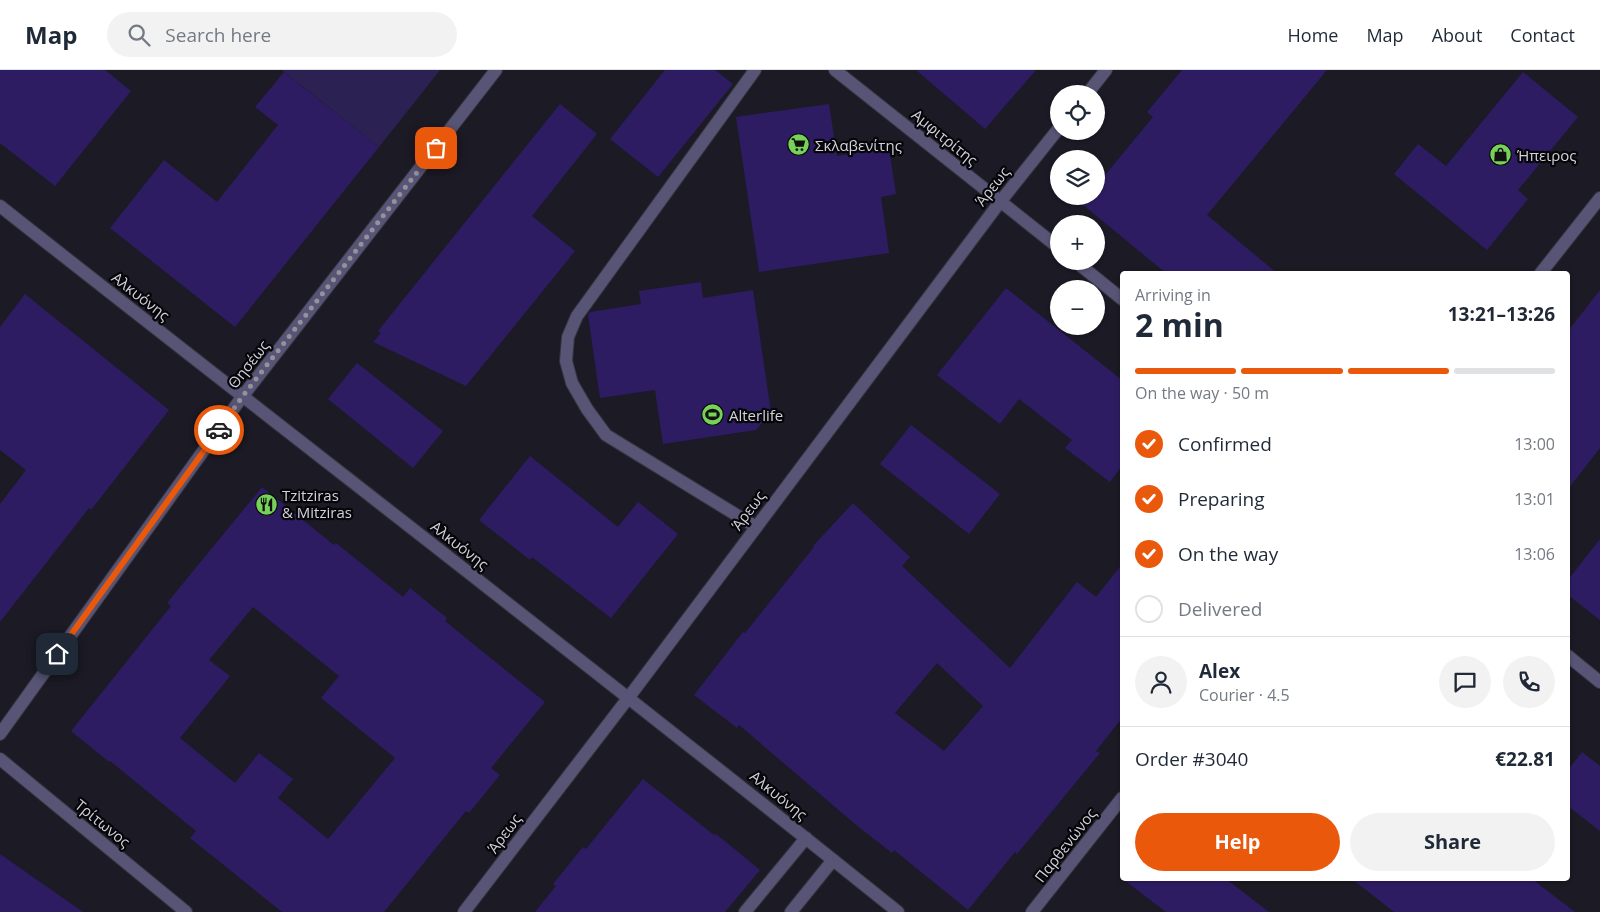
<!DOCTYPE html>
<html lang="en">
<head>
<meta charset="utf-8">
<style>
  :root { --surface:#fff; --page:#f2f2f3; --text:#1f2937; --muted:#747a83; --line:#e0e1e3; --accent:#ea580c }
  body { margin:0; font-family:"Open Sans",sans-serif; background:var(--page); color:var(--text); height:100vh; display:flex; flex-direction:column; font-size:19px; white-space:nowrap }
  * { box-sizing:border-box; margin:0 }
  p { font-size:16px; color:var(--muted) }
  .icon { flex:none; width:28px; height:28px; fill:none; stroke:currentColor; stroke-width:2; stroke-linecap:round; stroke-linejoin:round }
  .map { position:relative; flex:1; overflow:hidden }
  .panel { position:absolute; left:1120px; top:201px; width:450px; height:610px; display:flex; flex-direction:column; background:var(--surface); border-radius:5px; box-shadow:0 1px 4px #0004 }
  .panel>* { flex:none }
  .buttons { position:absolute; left:1050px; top:15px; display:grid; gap:10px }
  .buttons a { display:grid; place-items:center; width:55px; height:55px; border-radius:50%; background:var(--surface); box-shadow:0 1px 4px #0004; font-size:25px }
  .pin { position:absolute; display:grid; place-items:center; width:42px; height:42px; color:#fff; margin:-21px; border-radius:10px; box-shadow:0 2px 8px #0006 }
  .courier { position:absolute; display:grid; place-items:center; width:50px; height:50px; margin:-25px; border:4px solid #ea580c; border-radius:50%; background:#fff; color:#222; box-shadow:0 1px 6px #0007 }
  .headline em { font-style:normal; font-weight:700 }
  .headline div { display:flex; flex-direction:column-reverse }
  .headline { display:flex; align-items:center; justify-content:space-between; height:85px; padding:0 15px }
  h1 { font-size:32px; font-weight:700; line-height:38px }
  .bar { display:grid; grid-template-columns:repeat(4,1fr); gap:8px 5px; align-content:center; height:60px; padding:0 15px }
  .bar i { height:6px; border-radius:4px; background:var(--line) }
  .bar .on { background:var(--accent) }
  .bar p { grid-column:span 4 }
  .line { display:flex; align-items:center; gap:12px; padding:0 15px; border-top:1px solid var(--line) }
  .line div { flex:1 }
  .round { display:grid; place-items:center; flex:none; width:52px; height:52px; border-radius:26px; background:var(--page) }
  ol { padding:0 15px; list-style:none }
  li { display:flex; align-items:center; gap:15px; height:55px }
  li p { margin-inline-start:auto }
  li .icon { padding:5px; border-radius:50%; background:var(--accent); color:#fff; stroke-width:4 }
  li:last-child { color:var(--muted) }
  li i { width:28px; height:28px; border:2px solid var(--line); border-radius:50% }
  .action { display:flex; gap:10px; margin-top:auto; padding:10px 15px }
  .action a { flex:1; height:58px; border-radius:30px; background:var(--accent); color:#fff; font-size:20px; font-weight:700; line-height:58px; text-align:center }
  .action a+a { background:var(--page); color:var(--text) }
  header { display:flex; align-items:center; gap:30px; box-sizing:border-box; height:70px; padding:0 25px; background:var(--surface); border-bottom:1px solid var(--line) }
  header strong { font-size:24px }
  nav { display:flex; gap:28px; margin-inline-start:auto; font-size:18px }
  .search { width:350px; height:45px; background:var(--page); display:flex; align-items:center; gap:12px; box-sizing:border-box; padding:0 18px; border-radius:28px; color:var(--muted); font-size:19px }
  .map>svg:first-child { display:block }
  .green { fill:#2b2253 }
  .building { fill:#2e1c63; fill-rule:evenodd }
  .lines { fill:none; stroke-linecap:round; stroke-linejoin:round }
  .minor-casing { stroke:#35343e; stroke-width:14 }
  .minor { stroke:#575475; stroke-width:12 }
  .done { stroke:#93929b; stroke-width:5; stroke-dasharray:0 9 }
  .route { stroke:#ea580c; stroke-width:6 }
  .labels { text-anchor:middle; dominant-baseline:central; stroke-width:4.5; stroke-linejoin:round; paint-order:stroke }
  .street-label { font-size:15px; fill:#d3d2db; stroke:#06060a }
  .poi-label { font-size:15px; fill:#d3d2db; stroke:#06060a; text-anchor:start }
</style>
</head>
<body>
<header>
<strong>Map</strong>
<div class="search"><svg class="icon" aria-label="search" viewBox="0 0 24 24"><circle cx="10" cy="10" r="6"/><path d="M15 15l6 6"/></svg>Search here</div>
<nav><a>Home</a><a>Map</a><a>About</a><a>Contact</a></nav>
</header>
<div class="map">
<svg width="1600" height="842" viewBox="0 0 1600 842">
  <rect width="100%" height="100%" fill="#1b1a25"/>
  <polygon class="green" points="282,0 440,0 379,77"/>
  <g class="building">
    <polygon points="0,0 105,0 131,21 55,116 0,73"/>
    <polygon points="665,0 715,0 733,14 658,107 610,69"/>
    <polygon points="916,0 1036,0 985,59"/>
    <polygon points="1182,0 1327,0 1207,145 1278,204 1167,204 1082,134 1088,126 1096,126 1096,116 1153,47 1147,42"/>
    <polygon points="284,2 379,77 235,257 110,158 164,90 217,132 278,55 255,37"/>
    <polygon points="1523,2 1578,47 1518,120 1528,129 1487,180 1394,104 1418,74 1446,96"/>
    <polygon points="560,34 597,64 532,146 575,181 466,316 373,272 381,263 378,261"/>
    <polygon points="829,34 837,86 889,78 896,124 881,127 889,183 759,202 736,47"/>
    <polygon points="701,212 703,228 753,220 771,342 756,360 663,374 655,320 600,328 588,245 590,242 641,234 639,221"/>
    <polygon points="1006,218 1122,310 1122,396 1110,412 1065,378 1072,370 1019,329 1000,354 937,305"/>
    <polygon points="1600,220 1600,378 1568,419 1568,261"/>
    <polygon points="25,224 169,340 91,440 89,438 0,552 0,434 26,400 0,380 0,257"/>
    <polygon points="357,293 443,361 413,398 328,329"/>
    <polygon points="911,355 1000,424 969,464 880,394"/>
    <polygon points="530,386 618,457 638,432 678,464 611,548 532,487 530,490 479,450"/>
    <path d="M 262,417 L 334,475 L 336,473 L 403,527 L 410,518 L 447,548 L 445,551 L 545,632 L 491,698 L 500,705 L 469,743 L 466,741 L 384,842 L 282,842 L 190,768 L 196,761 L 110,691 L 109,692 L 71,661 L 171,536 L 167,533 ZM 253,537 L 339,606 L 321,628 L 395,688 L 328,769 L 278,728 L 293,709 L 259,683 L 235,713 L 180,668 L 230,606 L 209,590 Z"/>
    <path d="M 853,433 L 910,487 L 902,496 L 1010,598 L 1077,512 L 1096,527 L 1122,494 L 1122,648 L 1096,681 L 1100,683 L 1017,784 L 1015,782 L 968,840 L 894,780 L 892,783 L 855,754 L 739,655 L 737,658 L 694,625 L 743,562 L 745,563 L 814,477 L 813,476 ZM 937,593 L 983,636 L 944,681 L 895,643 Z"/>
    <polygon points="1600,469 1600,550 1568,525 1568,510"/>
    <polygon points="1582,682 1600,696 1600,761 1568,736 1568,700"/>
    <polygon points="643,709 714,765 716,764 760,800 725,842 535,842 556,816 553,814 583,777 586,779"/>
    <polygon points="0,784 83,842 0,842"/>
    <polygon points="1123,809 1226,809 1269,842 1166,842"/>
    <polygon points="1352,809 1532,809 1575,842 1394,842"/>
  </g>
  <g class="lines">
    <defs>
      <g id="minor">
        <polyline points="755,0 577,246 568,267 566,291 572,313 587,339 606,365 756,457"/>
        <polyline points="835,0 1059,178"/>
        <polyline points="1087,24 1106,0"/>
        <path d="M 0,136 C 299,372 601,603 898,842"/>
        <polyline points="1075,191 1122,229"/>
        <polyline points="1540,204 1600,128"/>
        <polyline points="1568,586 1600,612"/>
        <polyline points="0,664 242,327 496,0"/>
        <polyline points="0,689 186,842"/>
        <polyline points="464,842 629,627 1000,132 1059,58"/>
        <polyline points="745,842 806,768"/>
        <polyline points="791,842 833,790"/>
        <polyline points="1032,842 1122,728"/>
      </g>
    </defs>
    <use href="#minor" class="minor-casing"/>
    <use href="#minor" class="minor"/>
  </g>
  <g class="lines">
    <polyline class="done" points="219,360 242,327 436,78"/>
    <polyline class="route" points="57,584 219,360"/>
  </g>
  <defs>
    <symbol id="supermarket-disc" viewBox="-11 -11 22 22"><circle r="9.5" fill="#77d259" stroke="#06060a"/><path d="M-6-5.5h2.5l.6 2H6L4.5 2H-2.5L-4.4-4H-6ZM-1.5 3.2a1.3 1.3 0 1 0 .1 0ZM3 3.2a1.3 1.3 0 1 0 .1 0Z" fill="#111"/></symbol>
    <symbol id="shop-disc" viewBox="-11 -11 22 22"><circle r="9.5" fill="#77d259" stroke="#06060a"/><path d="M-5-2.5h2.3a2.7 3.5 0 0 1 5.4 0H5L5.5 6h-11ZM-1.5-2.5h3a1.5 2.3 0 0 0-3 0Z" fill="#111"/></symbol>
    <symbol id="stadium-disc" viewBox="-11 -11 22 22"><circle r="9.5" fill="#77d259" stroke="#06060a"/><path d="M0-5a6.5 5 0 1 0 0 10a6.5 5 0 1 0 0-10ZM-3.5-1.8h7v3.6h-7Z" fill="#111"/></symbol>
    <symbol id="restaurant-disc" viewBox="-11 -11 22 22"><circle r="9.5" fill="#77d259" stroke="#06060a"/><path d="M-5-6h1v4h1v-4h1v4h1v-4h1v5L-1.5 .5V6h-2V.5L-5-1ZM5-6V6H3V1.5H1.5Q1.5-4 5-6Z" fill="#111"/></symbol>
  </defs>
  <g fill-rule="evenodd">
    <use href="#supermarket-disc" x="786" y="62" width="25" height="25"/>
    <use href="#shop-disc" x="1488" y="72" width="25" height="25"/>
    <use href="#stadium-disc" x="700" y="332" width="25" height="25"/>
    <use href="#restaurant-disc" x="254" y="422" width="25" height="25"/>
  </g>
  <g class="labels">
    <g class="street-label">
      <text transform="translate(945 67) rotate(39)">Αμφιτρίτης</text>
      <text transform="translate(992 116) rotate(-52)">Άρεως</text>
      <text transform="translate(141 226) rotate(38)">Αλκυόνης</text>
      <text transform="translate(248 294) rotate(-52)">Θησέως</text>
      <text transform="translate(748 440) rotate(-53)">Άρεως</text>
      <text transform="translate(460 475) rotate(38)">Αλκυόνης</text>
      <text transform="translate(779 725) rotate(39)">Αλκυόνης</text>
      <text transform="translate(103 753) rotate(39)">Τρίτωνος</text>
      <text transform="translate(504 763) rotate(-53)">Άρεως</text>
      <text transform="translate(1065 775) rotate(-52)">Παρθενώνος</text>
    </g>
    <g class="poi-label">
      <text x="815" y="75">Σκλαβενίτης</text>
      <text x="1517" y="85">Ήπειρος</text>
      <text x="729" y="345">Alterlife</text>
      <text x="282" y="425">Tzitziras<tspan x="282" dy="17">&amp; Mitziras</tspan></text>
    </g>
  </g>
</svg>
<div class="buttons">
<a><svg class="icon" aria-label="locate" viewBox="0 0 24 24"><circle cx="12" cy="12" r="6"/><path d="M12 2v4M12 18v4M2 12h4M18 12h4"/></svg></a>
<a><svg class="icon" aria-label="layers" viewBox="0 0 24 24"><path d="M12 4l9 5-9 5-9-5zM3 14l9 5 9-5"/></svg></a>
<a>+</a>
<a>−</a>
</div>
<div class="pin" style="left:436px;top:78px;background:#ea580c"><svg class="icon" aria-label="bag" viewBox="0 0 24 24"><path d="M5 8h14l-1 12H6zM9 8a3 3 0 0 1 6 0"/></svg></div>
<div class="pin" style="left:57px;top:584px;background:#1f2937"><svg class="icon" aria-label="home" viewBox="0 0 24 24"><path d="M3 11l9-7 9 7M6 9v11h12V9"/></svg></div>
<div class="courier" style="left:219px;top:360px"><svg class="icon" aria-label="car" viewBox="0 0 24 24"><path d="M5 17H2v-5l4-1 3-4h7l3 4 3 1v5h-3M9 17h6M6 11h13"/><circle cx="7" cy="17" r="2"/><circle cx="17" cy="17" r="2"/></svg></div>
<section class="panel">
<div class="headline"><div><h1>2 min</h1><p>Arriving in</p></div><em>13:21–13:26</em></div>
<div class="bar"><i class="on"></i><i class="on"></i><i class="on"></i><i></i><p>On the way · 50 m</p></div>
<ol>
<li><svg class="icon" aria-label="check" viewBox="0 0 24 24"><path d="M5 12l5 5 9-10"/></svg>Confirmed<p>13:00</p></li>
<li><svg class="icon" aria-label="check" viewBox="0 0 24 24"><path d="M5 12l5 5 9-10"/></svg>Preparing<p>13:01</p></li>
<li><svg class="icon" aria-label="check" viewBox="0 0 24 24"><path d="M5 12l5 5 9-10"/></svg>On the way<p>13:06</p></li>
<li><i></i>Delivered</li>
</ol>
<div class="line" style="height:90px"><a class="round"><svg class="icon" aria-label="person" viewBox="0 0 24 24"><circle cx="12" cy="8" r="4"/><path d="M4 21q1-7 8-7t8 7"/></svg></a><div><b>Alex</b><p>Courier · 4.5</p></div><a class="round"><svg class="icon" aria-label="chat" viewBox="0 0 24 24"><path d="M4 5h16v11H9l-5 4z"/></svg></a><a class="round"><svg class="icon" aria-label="phone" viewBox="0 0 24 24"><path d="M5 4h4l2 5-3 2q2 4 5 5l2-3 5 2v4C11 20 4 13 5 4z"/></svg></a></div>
<div class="line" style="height:65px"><div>Order #3040</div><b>€22.81</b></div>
<div class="action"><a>Help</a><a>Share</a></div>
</section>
</div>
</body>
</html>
